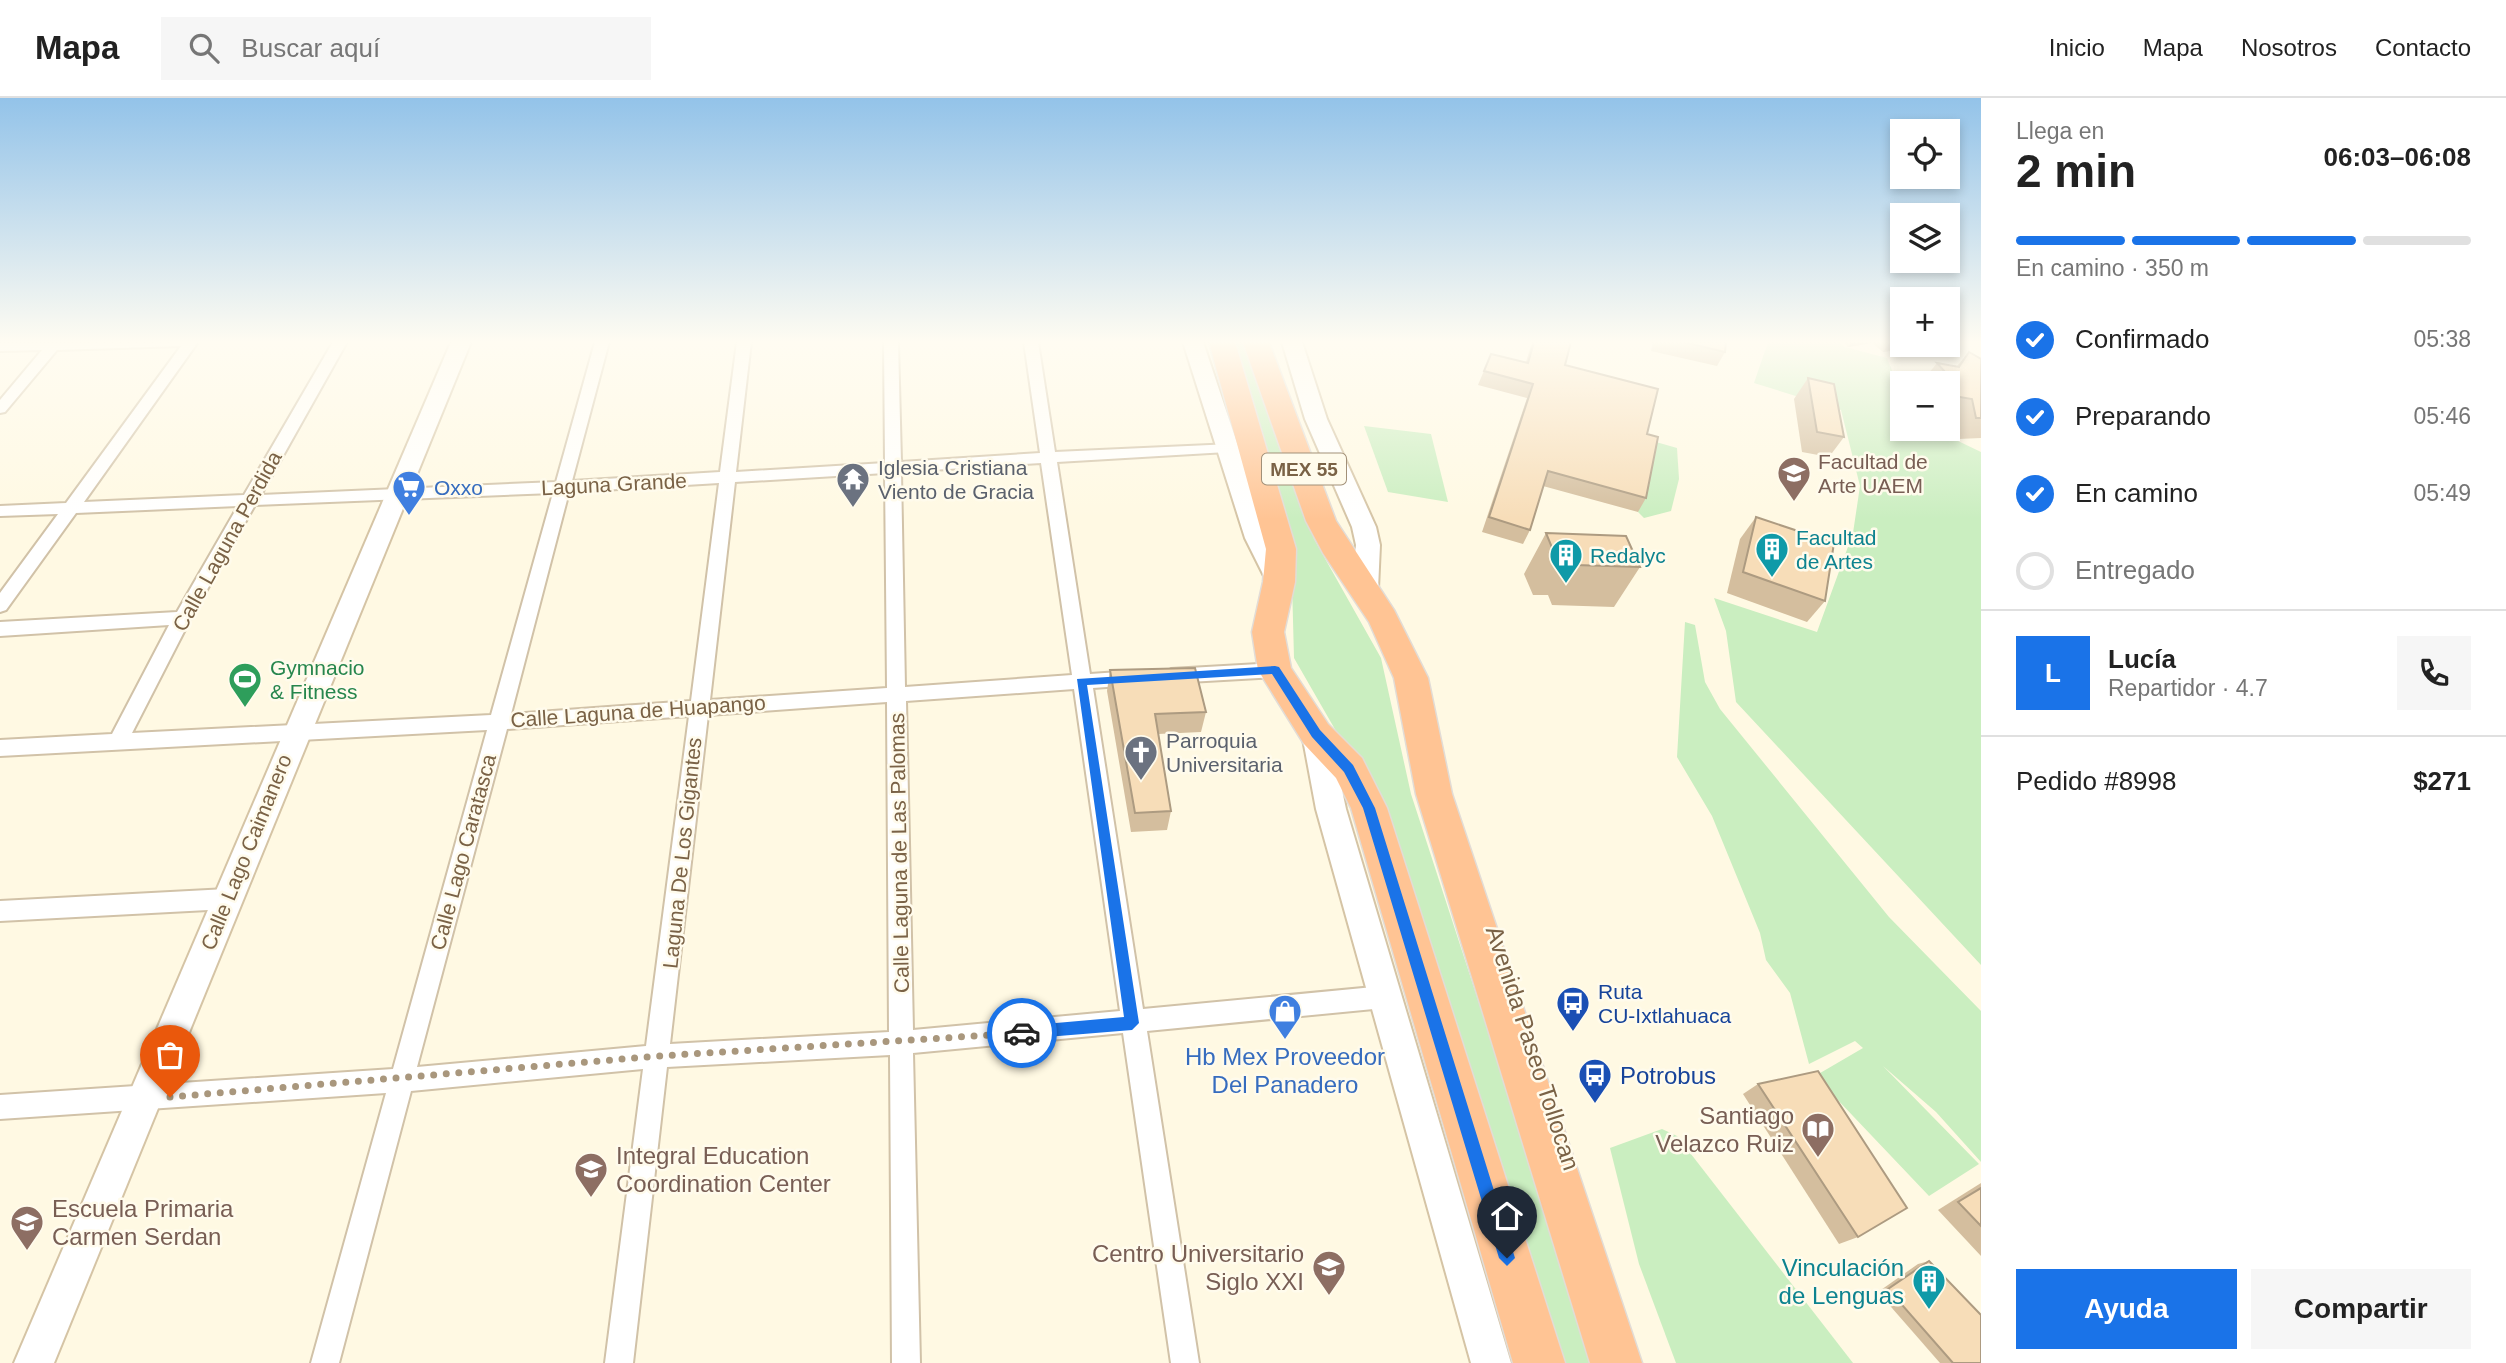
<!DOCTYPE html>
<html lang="es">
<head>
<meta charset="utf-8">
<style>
  :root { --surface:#fff; --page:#f6f6f6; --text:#222; --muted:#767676; --line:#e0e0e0; --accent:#1a73e8 }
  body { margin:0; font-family:Helvetica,sans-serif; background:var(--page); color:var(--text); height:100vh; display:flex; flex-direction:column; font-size:26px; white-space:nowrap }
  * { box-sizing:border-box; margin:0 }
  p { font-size:23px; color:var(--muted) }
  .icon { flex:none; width:38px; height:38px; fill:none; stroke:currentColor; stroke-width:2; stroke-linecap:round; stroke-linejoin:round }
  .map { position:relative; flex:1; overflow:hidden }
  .panel { display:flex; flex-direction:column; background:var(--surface); width:525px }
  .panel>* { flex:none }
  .tools { position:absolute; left:1890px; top:21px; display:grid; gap:14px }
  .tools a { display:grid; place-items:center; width:70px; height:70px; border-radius:0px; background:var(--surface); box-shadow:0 4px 10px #0003; font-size:35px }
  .pin { position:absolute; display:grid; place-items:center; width:60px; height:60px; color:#fff; margin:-72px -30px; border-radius:50% 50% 50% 0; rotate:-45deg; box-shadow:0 0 7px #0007 }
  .pin .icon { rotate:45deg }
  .courier { position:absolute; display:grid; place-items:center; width:70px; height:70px; margin:-35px; border:5px solid #1a73e8; border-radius:50%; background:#fff; color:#222; box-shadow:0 2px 9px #0007 }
  .headline em { font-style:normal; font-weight:800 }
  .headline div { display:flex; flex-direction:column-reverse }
  .headline { display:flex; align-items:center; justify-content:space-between; height:119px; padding:0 35px }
  h1 { font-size:46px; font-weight:800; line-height:52px }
  .bar { display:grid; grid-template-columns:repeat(4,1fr); gap:10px 7px; align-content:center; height:84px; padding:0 35px }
  .bar i { height:9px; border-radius:5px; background:var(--line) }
  .bar .current { background:var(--accent) }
  .bar p { grid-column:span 4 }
  .line { display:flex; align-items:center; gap:18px; padding:0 35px; border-top:2px solid var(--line) }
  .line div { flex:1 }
  .round { display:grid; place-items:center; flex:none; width:74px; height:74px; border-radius:0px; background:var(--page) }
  ol { padding:0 35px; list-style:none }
  li { display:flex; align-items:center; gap:21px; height:77px }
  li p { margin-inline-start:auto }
  li .icon { padding:7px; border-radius:50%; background:var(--accent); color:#fff; stroke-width:4 }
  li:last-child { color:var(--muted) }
  li i { width:38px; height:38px; border:4px solid var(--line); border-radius:50% }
  .primary-button { display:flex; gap:14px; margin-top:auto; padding:14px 35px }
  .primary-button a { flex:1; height:80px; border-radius:0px; background:var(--accent); color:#fff; font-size:28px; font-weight:800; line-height:80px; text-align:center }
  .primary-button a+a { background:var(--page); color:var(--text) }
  header { display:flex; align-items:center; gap:42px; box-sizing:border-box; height:98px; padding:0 35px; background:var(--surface); border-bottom:2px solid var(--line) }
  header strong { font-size:33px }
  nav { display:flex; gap:38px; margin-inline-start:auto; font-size:24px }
  .search { width:490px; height:63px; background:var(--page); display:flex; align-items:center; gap:18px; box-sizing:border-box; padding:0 24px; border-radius:0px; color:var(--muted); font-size:26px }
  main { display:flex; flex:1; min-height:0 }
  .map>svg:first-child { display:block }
  .green { fill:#caeec0 }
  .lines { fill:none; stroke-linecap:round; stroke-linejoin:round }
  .street-casing { stroke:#d1c2a8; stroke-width:4 }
  .secondary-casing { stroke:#d5c4a5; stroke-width:4 }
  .highway-casing { stroke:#e2dcd6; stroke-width:3 }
  .street { fill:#fff; fill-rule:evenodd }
  .secondary { fill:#fff; fill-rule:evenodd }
  .highway { fill:#ffc494; fill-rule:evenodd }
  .wall { fill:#d4be9e }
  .shaded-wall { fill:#ad9b81 }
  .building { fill:#f7ddb8; stroke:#ad9b81; stroke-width:2 }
  .route { fill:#1a73e8 }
  .done { stroke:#a9977d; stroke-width:7; stroke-dasharray:0 12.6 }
  .labels { text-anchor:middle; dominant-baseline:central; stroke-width:5; stroke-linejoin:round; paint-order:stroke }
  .shield { fill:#fffbec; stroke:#a29078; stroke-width:2 }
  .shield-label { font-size:19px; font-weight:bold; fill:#7a6246 }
  .education-label { font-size:21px; fill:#785e54; stroke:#fffbec; text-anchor:start }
  .worship-label { font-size:21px; fill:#5b616d; stroke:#fffbec; text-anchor:start }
  .street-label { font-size:21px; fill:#7a6246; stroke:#fffbec }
  .shop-label { font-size:21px; fill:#366cbe; stroke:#fffbec; text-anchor:start }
  .culture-label { font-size:21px; fill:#0d838f; stroke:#fffbec; text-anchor:start }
  .leisure-label { font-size:21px; fill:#27864d; stroke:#fffbec; text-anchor:start }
  .transit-label { font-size:21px; fill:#164399; stroke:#fffbec; text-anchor:start }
  .near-street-label { font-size:24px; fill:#7a6246; stroke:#fffbec }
  .near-shop-label { font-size:24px; fill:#366cbe; stroke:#fffbec }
  .near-transit-label { font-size:24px; fill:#164399; stroke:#fffbec; text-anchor:start }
  .near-education-label { font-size:24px; fill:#785e54; stroke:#fffbec; text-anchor:end }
  .near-culture-label { font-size:24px; fill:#0d838f; stroke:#fffbec; text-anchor:end }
</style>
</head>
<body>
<header>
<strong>Mapa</strong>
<div class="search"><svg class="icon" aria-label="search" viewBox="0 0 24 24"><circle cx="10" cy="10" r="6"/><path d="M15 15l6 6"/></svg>Buscar aquí</div>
<nav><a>Inicio</a><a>Mapa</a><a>Nosotros</a><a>Contacto</a></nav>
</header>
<main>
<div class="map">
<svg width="1981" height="1265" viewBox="0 0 1981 1265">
  <rect width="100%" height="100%" fill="#fff9e3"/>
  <g class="green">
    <polygon points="1229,244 1250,244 1314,441 1381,560 1411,696 1596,1265 1559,1265 1367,687 1294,560 1291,447"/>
    <polygon points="1768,244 1839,244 1845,249 1887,260 1902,297 1902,331 1933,331 1981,354 1981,867 1736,604 1726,533 1714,500 1817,534 1853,435 1860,388 1841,312 1754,285"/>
    <polygon points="1364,328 1431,336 1448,404 1388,394"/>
    <polygon points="1656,344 1677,350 1679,381 1671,413 1644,420 1638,414 1649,353"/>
    <polygon points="1685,524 1695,527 1705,584 1720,611 1889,819 1981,913 1981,1064 1936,1014 1883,968 1979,1066 1929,1098 1815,978 1863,950 1855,943 1809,966 1790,895 1766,862 1760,835 1712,718 1677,659"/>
    <polygon points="1662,1031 1677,1038 1853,1265 1676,1265 1639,1166 1610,1050"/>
  </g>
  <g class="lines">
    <defs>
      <g id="street">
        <path d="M 198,244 L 84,404 L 244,397 L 333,244 L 347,244 L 261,397 L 556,384 L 595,244 L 609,244 L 572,383 L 720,374 L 737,244 L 751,244 L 736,374 L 885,365 L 884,244 L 898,244 L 901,364 L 1040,355 L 1024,244 L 1038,244 L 1055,354 L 1232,346 L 1232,352 L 1227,354 L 1057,364 L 1090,576 L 1134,573 L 1143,580 L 1134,587 L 1093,590 L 1143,911 L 1384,888 L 1392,891 L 1395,899 L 1392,907 L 1384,910 L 1147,933 L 1199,1265 L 1171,1265 L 1123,935 L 913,955 L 920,1265 L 892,1265 L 890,957 L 667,969 L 633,1265 L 605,1265 L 643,971 L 411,993 L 339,1265 L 311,1265 L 386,995 L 0,1021 L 0,997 L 393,971 L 487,632 L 0,658 L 0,642 L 112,636 L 169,527 L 0,538 L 0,524 L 177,514 L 238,408 L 76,415 L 6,512 L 0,514 L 0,495 L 58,416 L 0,418 L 0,408 L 66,405 L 181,248 L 57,252 L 5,314 L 0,315 L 0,302 L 42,252 L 0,253 L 0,245 ZM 1041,365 L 1072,577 L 905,589 L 901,374 ZM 885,375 L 887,590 L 710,602 L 735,384 ZM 719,385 L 691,603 L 511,616 L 569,394 ZM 553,395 L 491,617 L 132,635 L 191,520 L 255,407 ZM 1074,591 L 1120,913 L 913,932 L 906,603 ZM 887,604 L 889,934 L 670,946 L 708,617 ZM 689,618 L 646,948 L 417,969 L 507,631 Z"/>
        <polygon points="1275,565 1284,572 1275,579 1171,585 1162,578 1171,571"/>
        <polygon points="227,791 235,794 238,801 235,808 227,811 0,823 0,803"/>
      </g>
      <g id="secondary">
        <polygon points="451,244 471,244 54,1265 14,1265"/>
        <polygon points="1183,244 1203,244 1269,440 1291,484 1288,490 1279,493 1270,490 1245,440"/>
        <polygon points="1282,244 1302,244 1327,321 1376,429 1380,447 1378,491 1374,497 1365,500 1356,497 1352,491 1356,447 1352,429 1305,321"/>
        <polygon points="1316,625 1326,628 1330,636 1346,711 1511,1265 1471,1265 1316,711 1302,636 1306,628"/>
      </g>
      <g id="highway">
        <polygon points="1209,244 1235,244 1296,451 1295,484 1284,534 1291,570 1328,626 1362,660 1387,710 1565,1265 1513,1265 1351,710 1336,680 1304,646 1258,572 1252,534 1263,484 1266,451"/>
        <polygon points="1243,244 1269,244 1336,423 1394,512 1428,580 1452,696 1642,1265 1590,1265 1416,696 1394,580 1369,524 1323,455 1306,423"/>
      </g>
    </defs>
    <use href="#street" class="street-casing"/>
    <use href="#secondary" class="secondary-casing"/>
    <use href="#highway" class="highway-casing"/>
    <use href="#street" class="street"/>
    <use href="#secondary" class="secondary"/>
    <use href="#highway" class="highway"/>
  </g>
  <g class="wall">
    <polygon points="1532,244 1571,244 1565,267 1647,336 1646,400 1638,414 1543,388 1530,432 1523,446 1482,434 1527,300 1478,287 1491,256 1526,264"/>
    <polygon points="1653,244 1726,244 1725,254 1717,268 1651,253"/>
    <polygon points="1843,244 1902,244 1909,250 1883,254 1872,245 1848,249"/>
    <polygon points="1969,254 1981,261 1981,340 1958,341 1954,322 1948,321 1948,285 1921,285 1937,265 1957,268"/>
    <polygon points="1808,280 1844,339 1829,359 1802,354 1794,301"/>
    <polygon points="1756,419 1825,503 1807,524 1727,495 1740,441"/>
    <polygon points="1546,435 1640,469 1614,509 1552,507 1548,497 1533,497 1524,476"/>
    <polygon points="1110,572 1206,614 1201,634 1158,636 1171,713 1167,732 1131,734 1107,593"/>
    <polygon points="1758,986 1858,1139 1839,1146 1743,996"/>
    <polygon points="1981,1085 1981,1158 1938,1112"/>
    <polygon points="1929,1163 1981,1265 1940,1265 1878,1194 1918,1166"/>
  </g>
  <g class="shaded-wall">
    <polygon points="1852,244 1873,244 1872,245 1848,249"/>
    <polygon points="1890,244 1902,244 1902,247 1911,247 1909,250 1883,254"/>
  </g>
  <g class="building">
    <polygon points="1534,244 1571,244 1565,267 1658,291 1647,336 1658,339 1646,400 1548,373 1530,432 1489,419 1533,286 1484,273 1491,256 1528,265"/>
    <polygon points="1683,244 1726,244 1725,254"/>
    <polygon points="1969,254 1981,261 1981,320 1976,320 1972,301 1948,297 1948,286 1954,284 1937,265 1959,269"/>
    <polygon points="1808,280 1834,286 1844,339 1817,334"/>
    <polygon points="1756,419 1834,445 1825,503 1743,474"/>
    <polygon points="1546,435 1626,438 1640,469 1575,467 1571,457 1555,457"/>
    <polygon points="1195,570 1206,614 1155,616 1171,713 1135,715 1110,572"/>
    <polygon points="1818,973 1907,1110 1858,1139 1758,986"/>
    <polygon points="1981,1090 1981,1128 1958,1104"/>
    <polygon points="1929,1163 1981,1217 1981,1265 1953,1265 1888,1191"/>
  </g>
  <linearGradient id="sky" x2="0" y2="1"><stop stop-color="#93c3e9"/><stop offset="0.58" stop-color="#fffcf2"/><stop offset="1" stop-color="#fffcf2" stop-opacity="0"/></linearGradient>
  <rect width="1981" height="421" fill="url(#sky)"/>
  <polygon class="route" points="1275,568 1279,569 1320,632 1353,667 1375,710 1515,1160 1507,1168 1499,1160 1363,710 1344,674 1312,639 1272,576 1087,587 1139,925 1132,932 1022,941 1015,935 1022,928 1124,919 1077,581"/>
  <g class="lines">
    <polyline class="done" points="170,999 659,958 1022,935"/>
  </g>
  <defs>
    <symbol id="university-pin" viewBox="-11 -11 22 30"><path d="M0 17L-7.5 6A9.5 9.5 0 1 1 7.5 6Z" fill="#8d6e63" stroke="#fffbec"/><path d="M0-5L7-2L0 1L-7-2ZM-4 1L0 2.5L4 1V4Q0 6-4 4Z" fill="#fff"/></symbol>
    <symbol id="temple-pin" viewBox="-11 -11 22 30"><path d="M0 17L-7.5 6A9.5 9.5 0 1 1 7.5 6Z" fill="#6b7280" stroke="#fffbec"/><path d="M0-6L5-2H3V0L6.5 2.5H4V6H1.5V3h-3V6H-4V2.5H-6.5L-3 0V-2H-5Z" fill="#fff"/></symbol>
    <symbol id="supermarket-pin" viewBox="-11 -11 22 30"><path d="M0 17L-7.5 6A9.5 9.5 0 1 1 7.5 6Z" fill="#3f7fe0" stroke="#fffbec"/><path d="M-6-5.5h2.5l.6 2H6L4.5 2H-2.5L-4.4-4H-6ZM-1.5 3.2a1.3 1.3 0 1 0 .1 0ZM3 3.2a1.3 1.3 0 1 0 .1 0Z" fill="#fff"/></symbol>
    <symbol id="building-pin" viewBox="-11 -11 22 30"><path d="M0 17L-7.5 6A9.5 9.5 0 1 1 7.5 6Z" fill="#0f9aa8" stroke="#fffbec"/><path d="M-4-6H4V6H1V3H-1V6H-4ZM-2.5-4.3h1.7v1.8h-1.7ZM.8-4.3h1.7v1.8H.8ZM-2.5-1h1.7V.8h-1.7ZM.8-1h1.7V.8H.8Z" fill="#fff"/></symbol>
    <symbol id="stadium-pin" viewBox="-11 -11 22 30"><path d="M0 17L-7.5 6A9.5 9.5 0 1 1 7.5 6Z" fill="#2e9e5b" stroke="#fffbec"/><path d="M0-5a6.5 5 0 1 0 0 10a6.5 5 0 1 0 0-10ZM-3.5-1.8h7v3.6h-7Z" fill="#fff"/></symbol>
    <symbol id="church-pin" viewBox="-11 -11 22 30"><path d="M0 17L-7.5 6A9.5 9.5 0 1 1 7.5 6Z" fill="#6b7280" stroke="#fffbec"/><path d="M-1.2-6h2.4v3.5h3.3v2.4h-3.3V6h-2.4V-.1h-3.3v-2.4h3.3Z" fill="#fff"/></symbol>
    <symbol id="bus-pin" viewBox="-11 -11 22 30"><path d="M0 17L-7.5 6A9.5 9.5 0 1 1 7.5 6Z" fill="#1a4fb4" stroke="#fffbec"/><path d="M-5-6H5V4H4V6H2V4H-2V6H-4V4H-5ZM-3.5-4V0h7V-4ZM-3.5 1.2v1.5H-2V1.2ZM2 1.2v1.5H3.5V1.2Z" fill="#fff"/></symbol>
    <symbol id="shop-pin" viewBox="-11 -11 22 30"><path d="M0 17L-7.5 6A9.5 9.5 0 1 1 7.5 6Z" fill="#3f7fe0" stroke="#fffbec"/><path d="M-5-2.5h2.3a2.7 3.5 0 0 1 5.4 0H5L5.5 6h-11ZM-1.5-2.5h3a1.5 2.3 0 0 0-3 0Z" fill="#fff"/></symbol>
    <symbol id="library-pin" viewBox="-11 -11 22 30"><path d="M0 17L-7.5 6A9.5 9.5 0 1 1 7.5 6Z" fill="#8d6e63" stroke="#fffbec"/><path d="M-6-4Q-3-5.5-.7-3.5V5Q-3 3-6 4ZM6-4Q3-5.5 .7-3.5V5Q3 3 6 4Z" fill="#fff"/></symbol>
    <symbol id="school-pin" viewBox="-11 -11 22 30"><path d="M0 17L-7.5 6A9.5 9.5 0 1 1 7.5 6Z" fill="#8d6e63" stroke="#fffbec"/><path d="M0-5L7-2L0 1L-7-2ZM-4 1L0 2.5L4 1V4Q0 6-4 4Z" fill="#fff"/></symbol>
  </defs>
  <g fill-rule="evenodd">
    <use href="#university-pin" x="1775" y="356" width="38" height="52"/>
    <use href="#temple-pin" x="834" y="362" width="38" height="52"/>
    <use href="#supermarket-pin" x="390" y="370" width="38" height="52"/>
    <use href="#building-pin" x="1753" y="432" width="38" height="52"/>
    <use href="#building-pin" x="1547" y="438" width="38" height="52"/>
    <use href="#stadium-pin" x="226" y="562" width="38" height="52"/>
    <use href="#church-pin" x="1122" y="635" width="38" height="52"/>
    <use href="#bus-pin" x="1554" y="886" width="38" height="52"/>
    <use href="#shop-pin" x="1266" y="894" width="38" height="52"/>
    <use href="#bus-pin" x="1576" y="958" width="38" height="52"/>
    <use href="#library-pin" x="1799" y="1012" width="38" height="52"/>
    <use href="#school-pin" x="572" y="1052" width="38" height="52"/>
    <use href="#school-pin" x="8" y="1105" width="38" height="52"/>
    <use href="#university-pin" x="1310" y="1150" width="38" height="52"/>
    <use href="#building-pin" x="1910" y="1164" width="38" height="52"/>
  </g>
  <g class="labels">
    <rect class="shield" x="1262" y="355.5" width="84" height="31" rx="5"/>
    <g class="shield-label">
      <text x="1304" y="371">MEX 55</text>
    </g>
    <g class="education-label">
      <text x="1818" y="363">Facultad de<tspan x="1818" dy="24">Arte UAEM</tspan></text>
    </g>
    <g class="worship-label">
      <text x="878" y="369">Iglesia Cristiana<tspan x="878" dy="24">Viento de Gracia</tspan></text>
      <text x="1166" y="642">Parroquia<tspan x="1166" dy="24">Universitaria</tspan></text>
    </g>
    <g class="street-label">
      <text transform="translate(614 386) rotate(-3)">Laguna Grande</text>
      <text transform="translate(227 443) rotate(-61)">Calle Laguna Perdida</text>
      <text transform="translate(638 613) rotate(-4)">Calle Laguna de Huapango</text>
      <text transform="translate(246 754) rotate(-68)">Calle Lago Caimanero</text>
      <text transform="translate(463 754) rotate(-75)">Calle Lago Caratasca</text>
      <text transform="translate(682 755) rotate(-84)">Laguna De Los Gigantes</text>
      <text transform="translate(899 755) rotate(-91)">Calle Laguna de Las Palomas</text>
    </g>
    <g class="shop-label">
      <text x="434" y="389">Oxxo</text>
    </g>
    <g class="culture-label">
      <text x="1796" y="439">Facultad<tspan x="1796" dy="24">de Artes</tspan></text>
      <text x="1590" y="457">Redalyc</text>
    </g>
    <g class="leisure-label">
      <text x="270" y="569">Gymnacio<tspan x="270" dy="24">&amp; Fitness</tspan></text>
    </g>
    <g class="transit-label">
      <text x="1598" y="893">Ruta<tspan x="1598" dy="24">CU-Ixtlahuaca</tspan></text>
    </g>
    <g class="near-street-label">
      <text transform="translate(1533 950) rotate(72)">Avenida Paseo Tollocan</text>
    </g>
    <g class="near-shop-label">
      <text x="1285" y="958">Hb Mex Proveedor<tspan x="1285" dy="28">Del Panadero</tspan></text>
    </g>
    <g class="near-transit-label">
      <text x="1620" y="977">Potrobus</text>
    </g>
    <g class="near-education-label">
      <text x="1794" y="1017">Santiago<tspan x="1794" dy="28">Velazco Ruiz</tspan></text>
      <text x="616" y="1057" text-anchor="start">Integral Education<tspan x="616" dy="28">Coordination Center</tspan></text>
      <text x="52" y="1110" text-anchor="start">Escuela Primaria<tspan x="52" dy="28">Carmen Serdan</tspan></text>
      <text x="1304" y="1155">Centro Universitario<tspan x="1304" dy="28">Siglo XXI</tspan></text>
    </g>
    <g class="near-culture-label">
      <text x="1904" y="1169">Vinculación<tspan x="1904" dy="28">de Lenguas</tspan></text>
    </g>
  </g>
</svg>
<div class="tools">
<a><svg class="icon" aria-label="locate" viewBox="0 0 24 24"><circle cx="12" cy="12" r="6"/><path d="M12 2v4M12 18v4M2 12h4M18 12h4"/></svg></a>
<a><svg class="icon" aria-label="layers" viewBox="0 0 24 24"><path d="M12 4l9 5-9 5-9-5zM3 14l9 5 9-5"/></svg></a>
<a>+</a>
<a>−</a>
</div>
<div class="pin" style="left:170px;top:999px;background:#ea580c"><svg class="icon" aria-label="bag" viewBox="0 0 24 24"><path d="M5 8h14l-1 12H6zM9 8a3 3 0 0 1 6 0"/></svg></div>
<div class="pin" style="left:1507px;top:1160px;background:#1f2937"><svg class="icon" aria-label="home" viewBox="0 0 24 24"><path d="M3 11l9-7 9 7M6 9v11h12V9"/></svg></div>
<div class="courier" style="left:1022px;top:935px"><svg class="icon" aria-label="car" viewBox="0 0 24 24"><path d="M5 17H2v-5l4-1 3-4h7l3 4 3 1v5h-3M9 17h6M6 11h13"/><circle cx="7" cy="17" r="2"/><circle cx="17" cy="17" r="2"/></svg></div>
</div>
<section class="panel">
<div class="headline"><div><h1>2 min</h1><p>Llega en</p></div><em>06:03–06:08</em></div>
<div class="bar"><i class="current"></i><i class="current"></i><i class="current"></i><i></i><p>En camino · 350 m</p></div>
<ol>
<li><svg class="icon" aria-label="check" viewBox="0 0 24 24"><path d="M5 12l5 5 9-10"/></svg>Confirmado<p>05:38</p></li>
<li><svg class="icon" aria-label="check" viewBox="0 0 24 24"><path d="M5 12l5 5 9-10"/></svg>Preparando<p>05:46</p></li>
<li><svg class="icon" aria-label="check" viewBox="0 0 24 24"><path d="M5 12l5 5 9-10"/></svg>En camino<p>05:49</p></li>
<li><i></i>Entregado</li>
</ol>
<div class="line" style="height:126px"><b class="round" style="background:var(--accent);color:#fff">L</b><div><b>Lucía</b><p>Repartidor · 4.7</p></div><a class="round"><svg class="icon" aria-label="phone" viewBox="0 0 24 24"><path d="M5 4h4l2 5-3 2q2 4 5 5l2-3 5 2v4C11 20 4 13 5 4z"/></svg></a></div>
<div class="line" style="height:91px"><div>Pedido #8998</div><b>$271</b></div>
<div class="primary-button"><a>Ayuda</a><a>Compartir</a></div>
</section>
</main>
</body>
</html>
